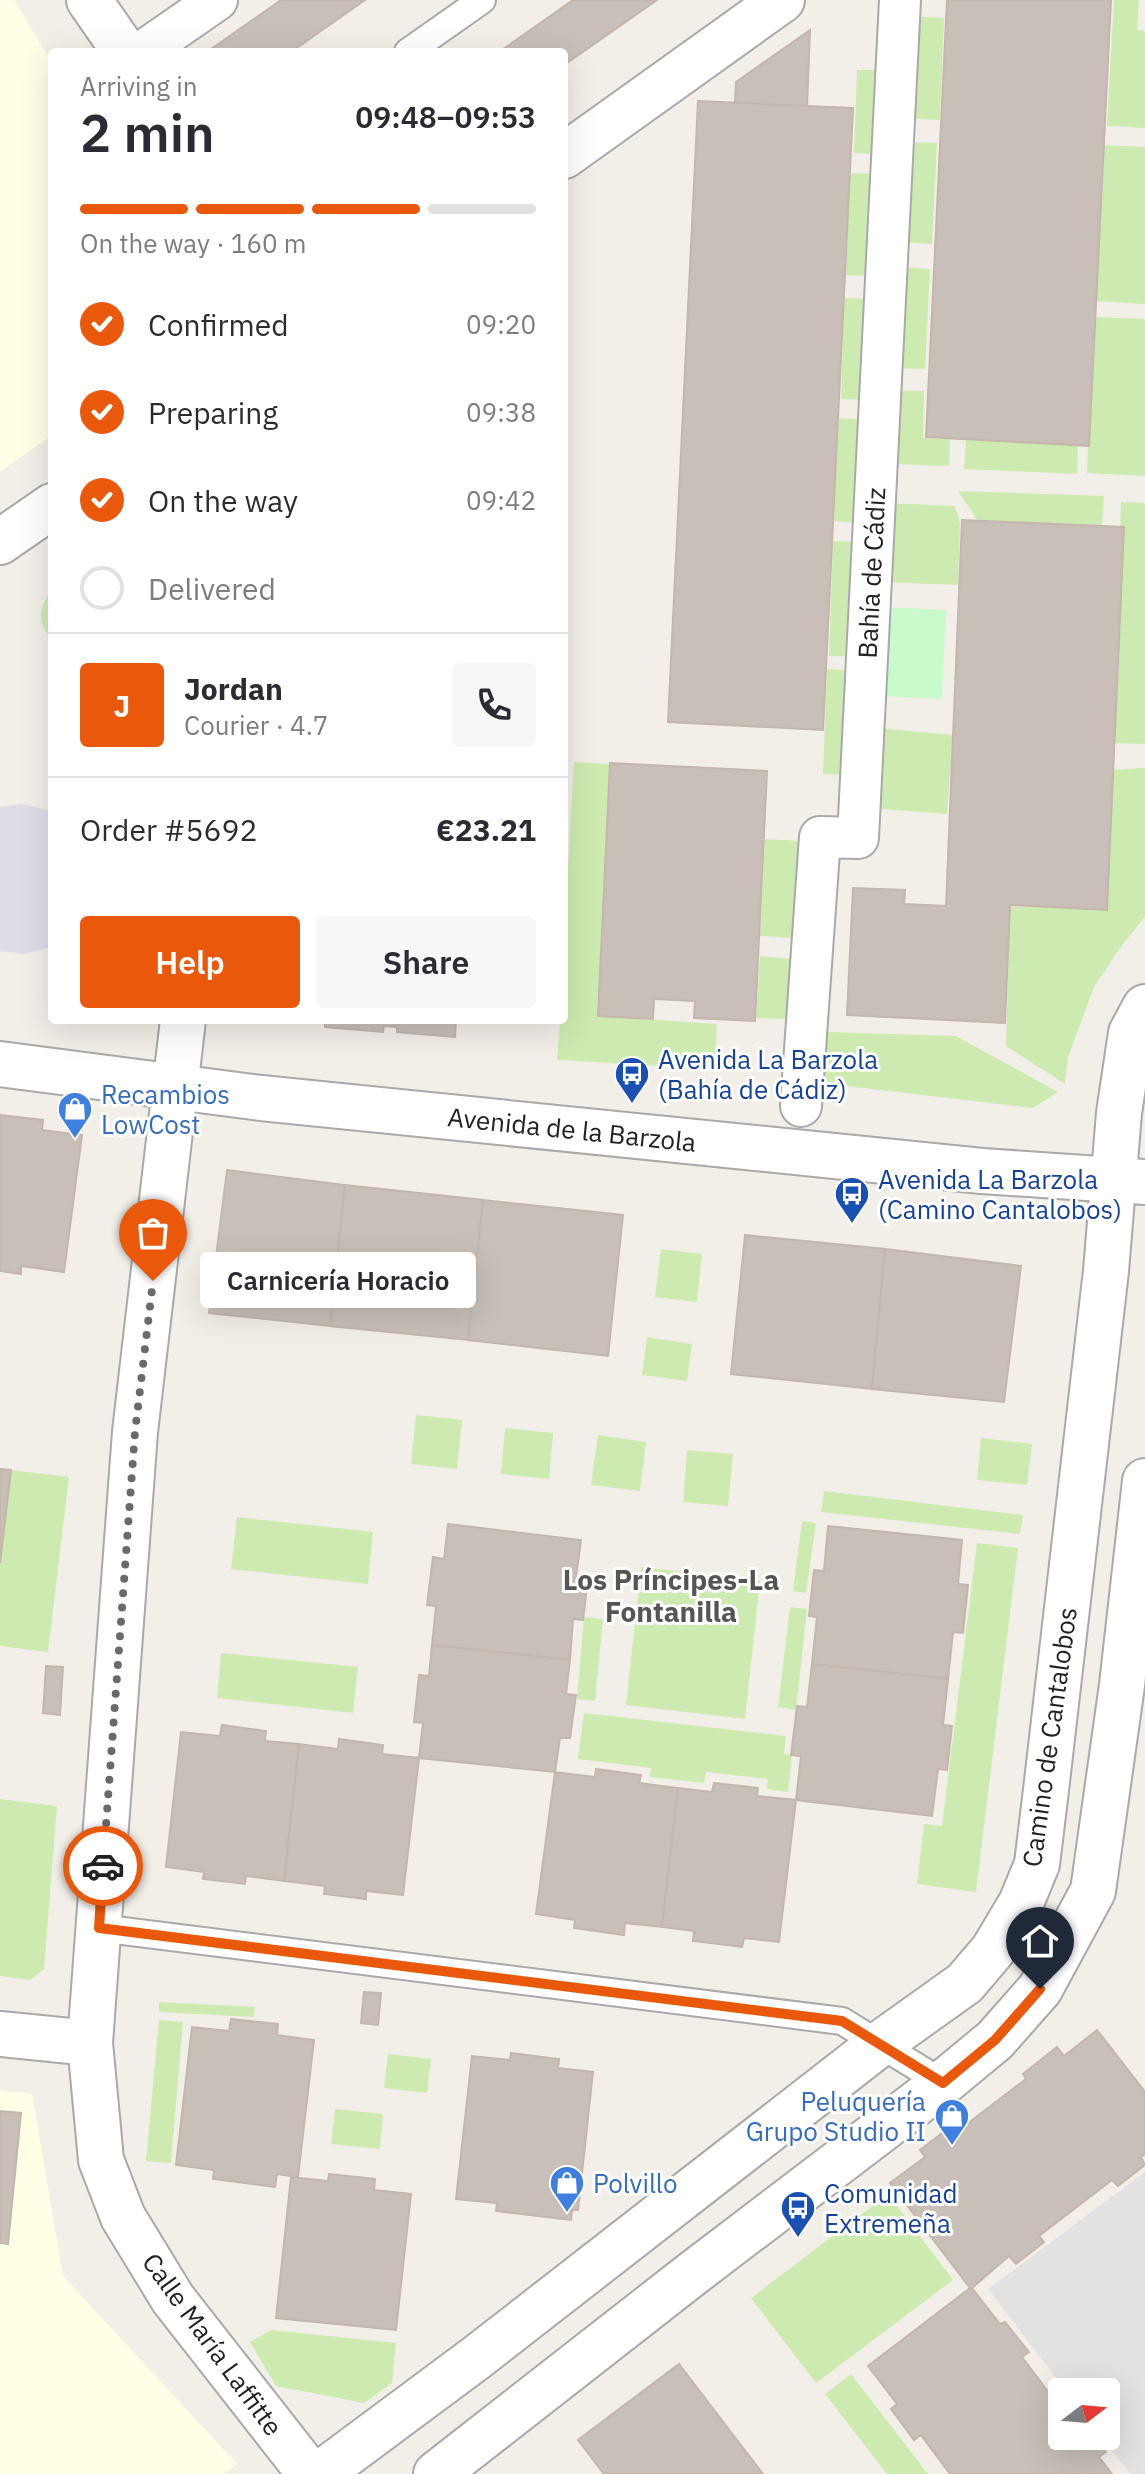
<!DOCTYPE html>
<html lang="en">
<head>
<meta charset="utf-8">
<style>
  :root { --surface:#fff; --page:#f7f7f7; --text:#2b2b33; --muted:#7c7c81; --line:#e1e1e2; --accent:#ea580c }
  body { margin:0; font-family:"IBM Plex Sans",sans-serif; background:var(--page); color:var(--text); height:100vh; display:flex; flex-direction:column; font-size:30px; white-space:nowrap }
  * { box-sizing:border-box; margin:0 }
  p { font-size:26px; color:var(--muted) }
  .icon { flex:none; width:44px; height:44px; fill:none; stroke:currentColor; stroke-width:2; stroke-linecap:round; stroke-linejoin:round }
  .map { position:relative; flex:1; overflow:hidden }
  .side { position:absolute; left:48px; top:48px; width:520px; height:976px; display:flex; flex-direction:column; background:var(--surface); border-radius:8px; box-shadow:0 8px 32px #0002 }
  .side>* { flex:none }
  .needle { width:52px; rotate:74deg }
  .controls { position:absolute; left:1048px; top:2378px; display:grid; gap:16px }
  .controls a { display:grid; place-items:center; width:72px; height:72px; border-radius:8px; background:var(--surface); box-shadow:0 8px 32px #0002; font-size:40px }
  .pin { position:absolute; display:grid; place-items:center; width:68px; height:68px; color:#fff; margin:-82px -34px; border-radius:50% 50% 50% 0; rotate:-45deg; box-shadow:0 0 8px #0007 }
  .pin .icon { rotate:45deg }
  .courier { position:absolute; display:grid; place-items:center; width:80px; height:80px; margin:-40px; border:6px solid #ea580c; border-radius:50%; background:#fff; color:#222; box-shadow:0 2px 10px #0007 }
  .bubble { position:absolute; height:56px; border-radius:8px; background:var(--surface); box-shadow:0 8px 32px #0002; font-size:26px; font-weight:600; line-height:56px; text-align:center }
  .headline em { font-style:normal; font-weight:600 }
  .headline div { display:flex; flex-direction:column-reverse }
  .headline { display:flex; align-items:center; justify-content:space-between; height:136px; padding:0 32px }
  h1 { font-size:52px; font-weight:600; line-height:60px }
  .bar { display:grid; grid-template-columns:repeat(4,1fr); gap:12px 8px; align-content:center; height:96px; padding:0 32px }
  .bar i { height:10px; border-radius:6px; background:var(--line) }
  .bar .active { background:var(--accent) }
  .bar p { grid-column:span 4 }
  .line { display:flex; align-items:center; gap:20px; padding:0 32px; border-top:2px solid var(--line) }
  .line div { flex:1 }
  .round { display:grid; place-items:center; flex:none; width:84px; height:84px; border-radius:8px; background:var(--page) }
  ol { padding:0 32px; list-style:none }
  li { display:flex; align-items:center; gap:24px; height:88px }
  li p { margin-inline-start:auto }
  li .icon { padding:8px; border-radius:50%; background:var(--accent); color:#fff; stroke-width:4 }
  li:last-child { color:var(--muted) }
  li i { width:44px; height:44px; border:4px solid var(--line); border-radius:50% }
  .action { display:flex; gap:16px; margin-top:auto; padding:16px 32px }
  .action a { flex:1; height:92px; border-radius:8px; background:var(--accent); color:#fff; font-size:32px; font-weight:600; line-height:92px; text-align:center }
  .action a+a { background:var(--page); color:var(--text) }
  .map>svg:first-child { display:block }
  .education { fill:#ffffe5 }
  .grass { fill:#cdebb0 }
  .park { fill:#c8facc }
  .parking { fill:#e2e2e2 }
  .plaza { fill:#dddde8 }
  .building { fill:#c7bfb8; stroke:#c4b6ab; stroke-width:2 }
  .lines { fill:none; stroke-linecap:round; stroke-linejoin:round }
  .service-casing { stroke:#a9a9a9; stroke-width:30 }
  .pedestrian-casing { stroke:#a9a9a9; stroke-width:44 }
  .minor-casing { stroke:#a9a9a9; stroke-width:48 }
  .service { stroke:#fff; stroke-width:26 }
  .pedestrian { stroke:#fff; stroke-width:40 }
  .minor { stroke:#fff; stroke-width:44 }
  .done { stroke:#6b6a68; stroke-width:8; stroke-dasharray:0 14.4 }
  .route { stroke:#ea580c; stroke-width:10 }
  .labels { text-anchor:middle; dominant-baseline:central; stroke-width:6; stroke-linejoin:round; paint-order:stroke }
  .street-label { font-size:26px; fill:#222; stroke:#fff }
  .transit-label { font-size:26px; fill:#164399; stroke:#fff; text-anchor:start }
  .shop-label { font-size:26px; fill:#366cbe; stroke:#fff; text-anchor:start }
  .neighbourhood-label { font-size:28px; font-weight:bold; fill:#555; stroke:#fff }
</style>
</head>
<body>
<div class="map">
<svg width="1145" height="2474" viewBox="0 0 1145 2474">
  <rect width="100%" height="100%" fill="#f2efe9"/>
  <g class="education">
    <polygon points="0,0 14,0 52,63 52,435 0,472"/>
    <polygon points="0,2090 32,2094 63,2276 237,2464 224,2474 0,2474"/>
  </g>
  <g class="grass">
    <polygon points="1114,0 1139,0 1137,30 1145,31 1145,128 1107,126"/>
    <polygon points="907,16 944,18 940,120 903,118"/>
    <polygon points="857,70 881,70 878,154 854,153"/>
    <polygon points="904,142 937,143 932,244 900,242"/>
    <polygon points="1102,145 1145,147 1145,304 1095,301"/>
    <polygon points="850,173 877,174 873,276 846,275"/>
    <polygon points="898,267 930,269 925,369 893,368"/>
    <polygon points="844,298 869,299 867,400 841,399"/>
    <polygon points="1093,317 1145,319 1145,476 1087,473"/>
    <polygon points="893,391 924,391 923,438 950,439 949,466 891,464"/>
    <polygon points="839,418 867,420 861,523 834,521"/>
    <polygon points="966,439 1078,444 1077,474 964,469"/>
    <polygon points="958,491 1104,496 1102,525 978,521"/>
    <polygon points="1121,502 1145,503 1145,744 1113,743"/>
    <polygon points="885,503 955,506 960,523 958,585 882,582"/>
    <polygon points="833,541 861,542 857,657 829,656"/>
    <path d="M 52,591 L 52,639 C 37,625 38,605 52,591 Z"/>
    <polygon points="827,669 855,671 851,775 823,774"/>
    <polygon points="877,728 953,735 947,814 871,808"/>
    <polygon points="574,762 611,764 598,1016 717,1024 715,1069 557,1060 560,1020 564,1020 564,939"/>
    <polygon points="1145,768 1145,917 1122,945 1094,987 1068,1057 1065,1084 1006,1046 1010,907 1103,908 1110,770"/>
    <polygon points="765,839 799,841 794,938 760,936"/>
    <polygon points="760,956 791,959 788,1019 756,1018"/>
    <polygon points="825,1032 956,1036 1058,1092 1033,1108 821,1083"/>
    <polygon points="661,1249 702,1254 697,1302 655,1297"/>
    <polygon points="647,1337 692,1344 687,1381 642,1375"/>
    <polygon points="416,1415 462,1420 457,1469 411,1464"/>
    <polygon points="505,1428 553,1433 549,1479 501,1474"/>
    <polygon points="598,1435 646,1442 640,1491 591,1485"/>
    <polygon points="981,1438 1032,1444 1027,1485 977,1480"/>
    <polygon points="687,1450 733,1454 728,1506 683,1502"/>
    <polygon points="11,1470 69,1477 48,1652 0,1646 0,1563"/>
    <polygon points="824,1491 1023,1515 1020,1534 821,1512"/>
    <polygon points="237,1517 373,1532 368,1584 231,1569"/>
    <polygon points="802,1521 816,1523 806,1593 793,1591"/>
    <polygon points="977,1543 1018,1548 976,1892 917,1884 924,1824 942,1826"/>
    <polygon points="641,1567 760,1581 745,1719 626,1705"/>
    <polygon points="790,1607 807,1609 796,1710 778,1707"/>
    <polygon points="584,1617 603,1619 595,1701 577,1699"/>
    <polygon points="221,1653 358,1667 353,1713 217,1698"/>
    <polygon points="584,1713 786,1736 784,1754 792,1755 788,1792 767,1789 768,1779 706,1772 704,1783 650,1777 651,1768 578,1759"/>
    <polygon points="0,1799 57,1806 44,1969 30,1980 0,1976"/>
    <polygon points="159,2002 255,2007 254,2017 159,2012"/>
    <polygon points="159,2020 183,2022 171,2163 146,2161"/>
    <polygon points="388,2054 431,2059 427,2093 384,2088"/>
    <polygon points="335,2109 383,2114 380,2149 331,2144"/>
    <polygon points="888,2194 953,2280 816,2383 751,2298"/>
    <polygon points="271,2330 396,2343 392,2383 364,2403 276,2386 250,2342"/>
    <polygon points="851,2374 928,2474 887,2474 825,2394"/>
  </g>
  <polygon class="park" points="883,607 946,610 942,699 880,696"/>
  <polygon class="parking" points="1145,2172 1145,2474 1130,2474 1101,2436 1106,2436 1106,2392 1067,2392 988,2289"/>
  <polygon class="plaza" points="22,804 52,811 52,947 24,954 0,951 0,807"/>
  <g class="building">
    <polygon points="281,0 365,0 291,52 207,52"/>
    <polygon points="573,0 657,0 564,65 564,52 499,52"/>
    <polygon points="947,0 1111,0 1089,446 926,437"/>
    <polygon points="810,30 807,107 735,104 736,82"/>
    <polygon points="698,101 853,108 823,730 668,722"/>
    <polygon points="962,520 1124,527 1107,910 1010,905 1005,1023 847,1015 853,888 905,890 904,904 946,906"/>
    <polygon points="610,763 767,771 755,1021 694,1018 695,1001 654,999 653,1019 598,1016"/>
    <polygon points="325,1020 456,1020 455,1037 397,1032 397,1027 384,1026 383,1032 325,1027"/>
    <polygon points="0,1115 43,1120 42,1130 82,1135 64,1272 21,1266 21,1274 0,1271"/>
    <polygon points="227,1170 345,1185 330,1326 209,1313"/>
    <polygon points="345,1185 483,1200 468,1340 330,1326"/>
    <polygon points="483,1200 623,1215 608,1356 468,1340"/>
    <polygon points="745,1235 885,1249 872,1389 731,1374"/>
    <polygon points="885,1249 1021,1266 1004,1402 872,1389"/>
    <polygon points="0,1469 11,1470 0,1563"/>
    <polygon points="448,1524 581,1540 576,1577 588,1579 583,1620 573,1619 570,1660 432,1645 436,1606 427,1605 433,1557 444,1559"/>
    <polygon points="828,1526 962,1540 958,1584 968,1585 963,1633 953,1632 948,1679 812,1664 817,1617 809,1616 814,1570 824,1571"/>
    <polygon points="432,1645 570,1660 566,1694 576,1695 570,1738 560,1738 555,1772 419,1758 423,1723 414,1722 419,1675 429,1676"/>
    <polygon points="812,1664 948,1679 943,1725 952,1726 947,1770 938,1769 932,1816 796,1800 801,1756 791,1755 797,1706 807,1707"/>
    <polygon points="46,1666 63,1667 60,1715 43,1713"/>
    <polygon points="222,1725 266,1731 265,1741 299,1744 284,1881 246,1876 245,1884 203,1879 204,1872 166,1867 181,1732 220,1736"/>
    <polygon points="339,1739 383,1745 382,1754 419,1758 403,1895 366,1891 366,1899 324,1894 325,1886 284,1881 299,1744 338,1749"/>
    <polygon points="596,1769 641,1775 639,1783 678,1788 662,1927 625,1923 624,1935 574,1928 575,1920 536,1914 555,1772 595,1777"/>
    <polygon points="714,1783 758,1788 757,1796 796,1800 779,1942 744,1938 742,1947 693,1941 694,1931 662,1927 678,1788 712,1792"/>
    <polygon points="364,1992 381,1993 378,2025 361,2023"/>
    <polygon points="231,2019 278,2024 277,2035 314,2040 298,2177 277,2174 275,2187 213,2179 214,2170 176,2165 192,2027 229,2031"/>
    <polygon points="1097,2030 1145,2092 1145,2154 1141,2157 1145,2165 1118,2186 1112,2180 1039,2236 1044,2242 1016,2264 1009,2256 972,2288 1000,2324 1005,2322 1029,2352 1022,2357 1062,2410 1062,2436 1093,2436 1106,2452 1099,2457 1112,2474 950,2474 921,2435 914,2440 891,2409 897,2404 868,2366 970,2288 890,2183 925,2157 920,2150 958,2121 963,2127 1026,2079 1023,2074 1057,2047 1064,2056"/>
    <polygon points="511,2053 559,2059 558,2068 593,2072 578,2210 572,2210 571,2220 496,2211 497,2203 456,2199 472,2056 510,2060"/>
    <polygon points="0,2111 21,2113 8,2244 0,2243"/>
    <polygon points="329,2174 375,2179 374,2190 411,2194 396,2330 276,2318 291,2177 328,2181"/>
    <polygon points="679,2364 763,2474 604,2474 578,2440"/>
  </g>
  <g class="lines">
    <defs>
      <g id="service">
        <polyline points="408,52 482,0"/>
        <polyline points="99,1928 842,2021 943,2083"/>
      </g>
      <g id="pedestrian">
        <polyline points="142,52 217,0"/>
        <polyline points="801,1106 820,837 858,838 900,0"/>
      </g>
      <g id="minor">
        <polyline points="89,0 125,52"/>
        <polyline points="564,156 782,0"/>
        <polyline points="0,542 52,506"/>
        <polyline points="183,1020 135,1432 90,2043 101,2160 123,2217 173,2299 310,2474"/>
        <polyline points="0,1064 261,1098 982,1171 1145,1182"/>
        <polyline points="0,2034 90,2043"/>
        <polyline points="320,2474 476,2358 881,2043 965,1983 993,1950 1021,1903 1037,1864 1046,1790 1106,1271 1119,1113 1131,1033 1145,1007"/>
        <polyline points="436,2474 692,2274 943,2083 995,2040 1040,1989 1093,1891 1122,1685 1145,1481"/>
      </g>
    </defs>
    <use href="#service" class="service-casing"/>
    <use href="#pedestrian" class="pedestrian-casing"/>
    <use href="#minor" class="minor-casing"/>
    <use href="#service" class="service"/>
    <use href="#pedestrian" class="pedestrian"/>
    <use href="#minor" class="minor"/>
  </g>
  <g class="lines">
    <polyline class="done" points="103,1866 135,1432 153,1281"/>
    <polyline class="route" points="103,1866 99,1928 842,2021 943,2083 995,2040 1040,1989"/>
  </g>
  <defs>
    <symbol id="bus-pin" viewBox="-11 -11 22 30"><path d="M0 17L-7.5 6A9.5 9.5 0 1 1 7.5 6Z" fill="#1a4fb4" stroke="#fff"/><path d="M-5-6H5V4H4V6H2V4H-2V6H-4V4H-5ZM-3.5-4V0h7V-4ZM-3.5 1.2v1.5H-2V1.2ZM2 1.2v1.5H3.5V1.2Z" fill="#fff"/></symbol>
    <symbol id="shop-pin" viewBox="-11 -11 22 30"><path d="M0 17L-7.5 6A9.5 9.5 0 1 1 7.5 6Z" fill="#3f7fe0" stroke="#fff"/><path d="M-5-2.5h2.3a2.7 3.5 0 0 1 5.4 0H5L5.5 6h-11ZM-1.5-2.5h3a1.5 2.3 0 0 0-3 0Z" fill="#fff"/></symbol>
  </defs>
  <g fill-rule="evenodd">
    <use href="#bus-pin" x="612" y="1054" width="40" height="54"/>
    <use href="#shop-pin" x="55" y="1089" width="40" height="54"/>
    <use href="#bus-pin" x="832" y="1174" width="40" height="54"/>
    <use href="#shop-pin" x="932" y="2096" width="40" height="54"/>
    <use href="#shop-pin" x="547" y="2163" width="40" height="54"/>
    <use href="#bus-pin" x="778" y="2188" width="40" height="54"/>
  </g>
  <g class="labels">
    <g class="street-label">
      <text transform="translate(871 573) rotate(-87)">Bahía de Cádiz</text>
      <text transform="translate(572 1129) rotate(6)">Avenida de la Barzola</text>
      <text transform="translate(1049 1737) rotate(-82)">Camino de Cantalobos</text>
      <text transform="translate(213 2344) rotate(54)">Calle María Laffitte</text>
    </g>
    <g class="transit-label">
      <text x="658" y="1059">Avenida La Barzola<tspan x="658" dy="30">(Bahía de Cádiz)</tspan></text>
      <text x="878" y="1179">Avenida La Barzola<tspan x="878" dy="30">(Camino Cantalobos)</tspan></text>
      <text x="824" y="2193">Comunidad<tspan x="824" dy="30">Extremeña</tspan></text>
    </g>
    <g class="shop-label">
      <text x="101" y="1094">Recambios<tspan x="101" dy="30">LowCost</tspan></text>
      <text x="926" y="2101" text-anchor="end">Peluquería<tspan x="926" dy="30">Grupo Studio II</tspan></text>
      <text x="593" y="2183">Polvillo</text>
    </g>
    <g class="neighbourhood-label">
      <text x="671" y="1579">Los Príncipes-La<tspan x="671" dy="32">Fontanilla</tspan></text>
    </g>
  </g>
</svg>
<div class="controls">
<a><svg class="needle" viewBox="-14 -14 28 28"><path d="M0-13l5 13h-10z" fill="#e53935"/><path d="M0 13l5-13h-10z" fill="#7c7c81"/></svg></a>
</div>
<div class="pin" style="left:153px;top:1281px;background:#ea580c"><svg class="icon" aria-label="bag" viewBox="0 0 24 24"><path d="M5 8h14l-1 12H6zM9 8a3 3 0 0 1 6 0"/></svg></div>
<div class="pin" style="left:1040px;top:1989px;background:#1f2937"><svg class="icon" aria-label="home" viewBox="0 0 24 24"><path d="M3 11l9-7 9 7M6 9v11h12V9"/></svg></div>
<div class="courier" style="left:103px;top:1866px"><svg class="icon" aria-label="car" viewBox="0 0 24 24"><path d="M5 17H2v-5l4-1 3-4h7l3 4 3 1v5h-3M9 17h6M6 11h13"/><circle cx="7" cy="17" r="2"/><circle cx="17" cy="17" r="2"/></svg></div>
<div class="bubble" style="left:200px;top:1252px;width:276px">Carnicería Horacio</div>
<section class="side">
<div class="headline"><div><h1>2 min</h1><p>Arriving in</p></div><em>09:48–09:53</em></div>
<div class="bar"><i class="active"></i><i class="active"></i><i class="active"></i><i></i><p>On the way · 160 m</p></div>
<ol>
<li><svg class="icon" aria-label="check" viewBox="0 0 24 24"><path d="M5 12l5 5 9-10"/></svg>Confirmed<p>09:20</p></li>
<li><svg class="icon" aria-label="check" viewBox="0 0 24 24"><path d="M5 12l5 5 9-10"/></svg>Preparing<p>09:38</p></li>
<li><svg class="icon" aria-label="check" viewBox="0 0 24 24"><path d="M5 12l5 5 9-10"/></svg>On the way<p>09:42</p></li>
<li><i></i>Delivered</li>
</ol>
<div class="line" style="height:144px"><b class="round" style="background:var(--accent);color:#fff">J</b><div><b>Jordan</b><p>Courier · 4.7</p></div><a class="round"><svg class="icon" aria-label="phone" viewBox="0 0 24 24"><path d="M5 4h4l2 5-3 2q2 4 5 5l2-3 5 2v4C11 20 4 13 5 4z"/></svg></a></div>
<div class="line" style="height:104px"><div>Order #5692</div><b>€23.21</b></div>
<div class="action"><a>Help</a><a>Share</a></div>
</section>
</div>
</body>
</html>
